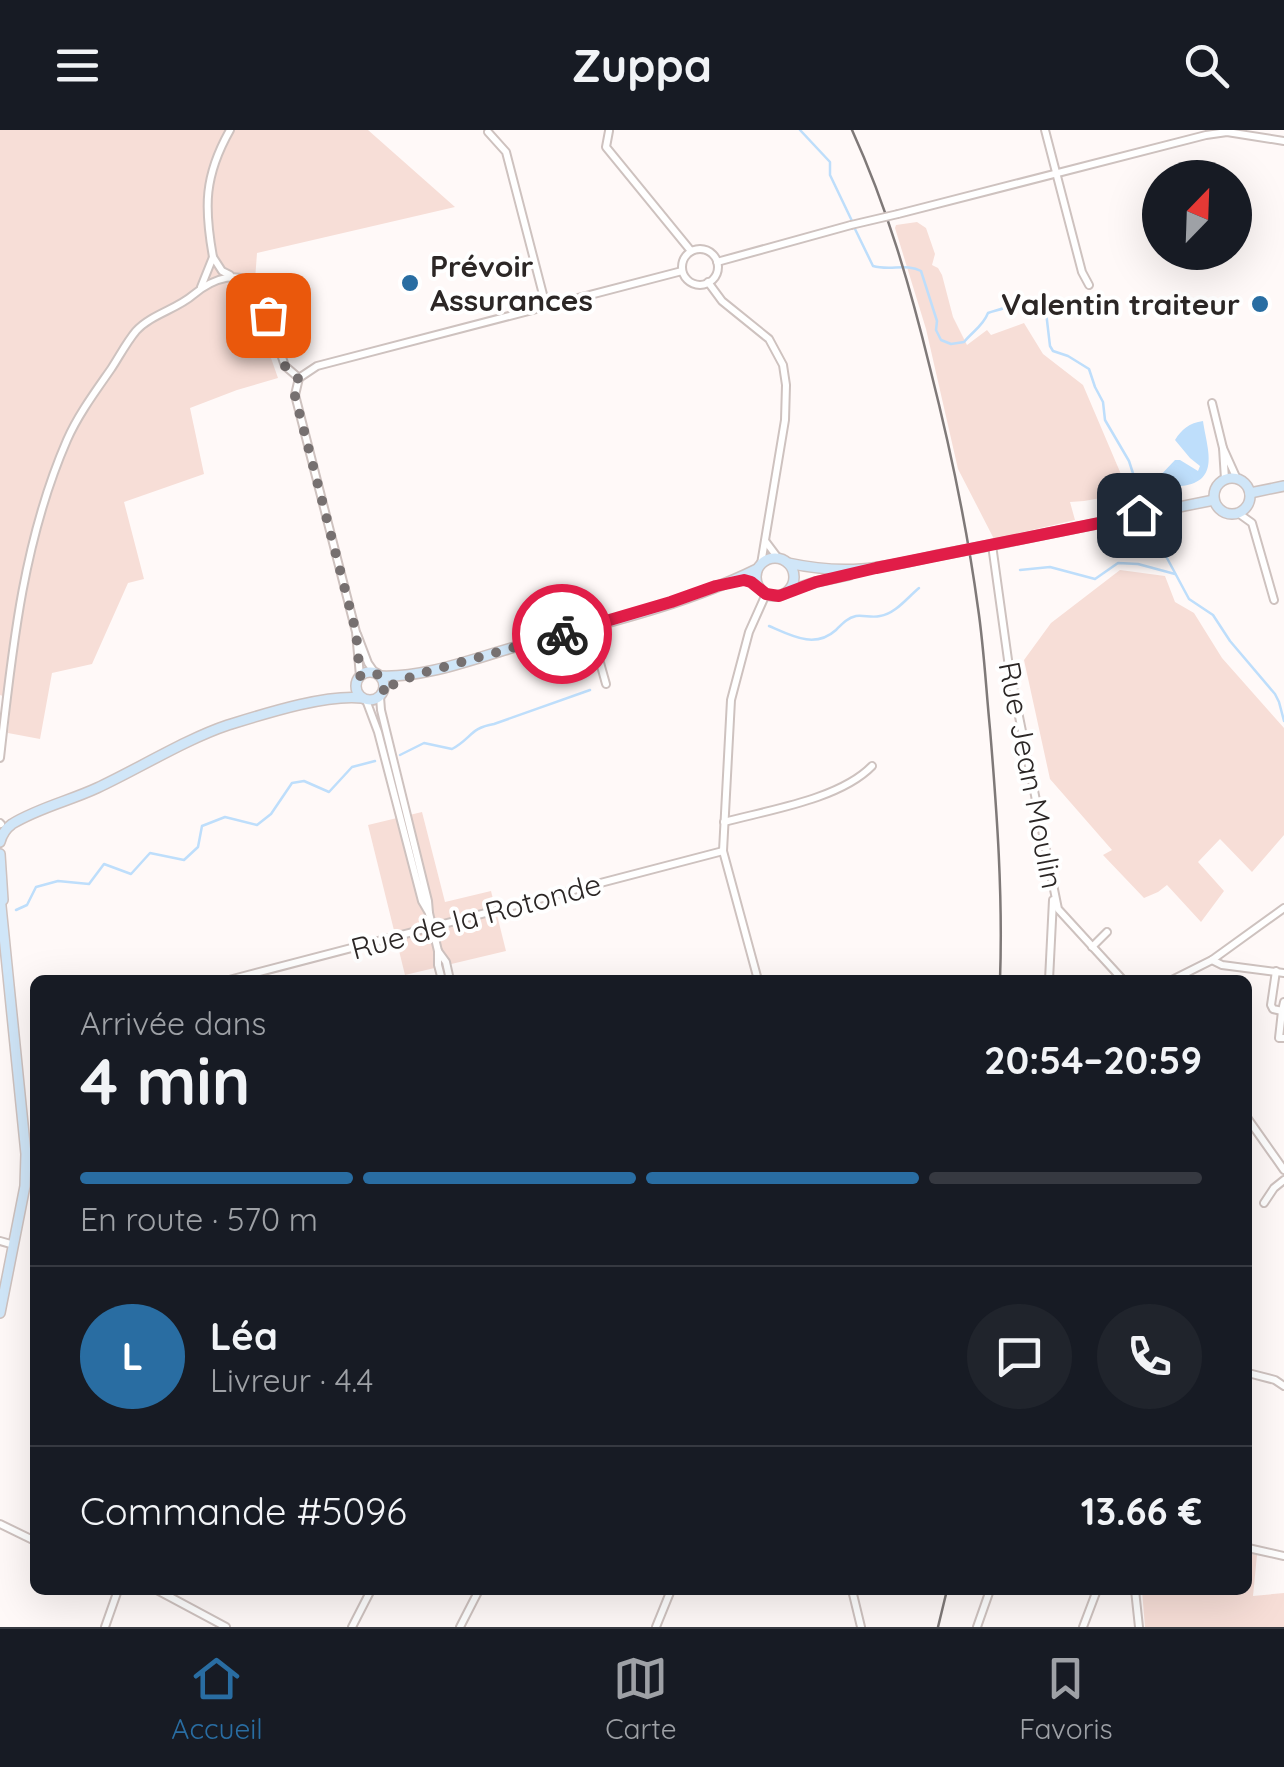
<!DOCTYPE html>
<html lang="fr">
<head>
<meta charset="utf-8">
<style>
  :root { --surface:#171b24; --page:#20242c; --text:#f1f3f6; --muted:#9ea1a6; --line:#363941; --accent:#296da2 }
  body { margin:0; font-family:Quicksand,sans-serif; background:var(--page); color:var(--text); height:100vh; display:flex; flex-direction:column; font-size:38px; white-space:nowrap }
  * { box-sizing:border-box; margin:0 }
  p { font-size:32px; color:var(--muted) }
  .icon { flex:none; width:55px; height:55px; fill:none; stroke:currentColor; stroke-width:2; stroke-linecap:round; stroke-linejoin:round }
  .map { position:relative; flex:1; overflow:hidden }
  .side { position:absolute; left:30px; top:845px; width:1222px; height:620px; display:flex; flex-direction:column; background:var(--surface); border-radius:15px; box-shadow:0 10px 40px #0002 }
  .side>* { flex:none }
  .needle { width:65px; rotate:23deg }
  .fabs { position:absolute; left:1142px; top:30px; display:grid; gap:20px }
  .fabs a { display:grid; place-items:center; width:110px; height:110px; border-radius:50%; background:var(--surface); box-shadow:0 10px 40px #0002; font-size:50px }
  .pin { position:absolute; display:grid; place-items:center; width:85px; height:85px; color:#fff; margin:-42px; border-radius:20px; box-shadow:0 5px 15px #0006 }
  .courier { position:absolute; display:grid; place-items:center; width:100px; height:100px; margin:-50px; border:8px solid #e11d48; border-radius:50%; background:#fff; color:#222; box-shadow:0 2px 12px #0007 }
  .head em { font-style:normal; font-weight:700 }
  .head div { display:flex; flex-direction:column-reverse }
  .head { display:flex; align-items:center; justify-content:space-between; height:170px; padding:0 50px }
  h1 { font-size:65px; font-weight:700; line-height:75px }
  .bar { display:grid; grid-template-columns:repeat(4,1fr); gap:15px 10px; align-content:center; height:120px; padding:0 50px }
  .bar i { height:12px; border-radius:8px; background:var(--line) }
  .bar .current { background:var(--accent) }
  .bar p { grid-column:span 4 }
  .line { display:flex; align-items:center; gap:25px; padding:0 50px; border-top:2px solid var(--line) }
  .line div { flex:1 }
  .round { display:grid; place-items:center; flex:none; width:105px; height:105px; border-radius:52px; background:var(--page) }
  header { display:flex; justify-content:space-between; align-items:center; height:130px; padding:0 50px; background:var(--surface); font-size:45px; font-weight:700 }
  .tab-bar { display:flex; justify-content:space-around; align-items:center; height:140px; border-top:2px solid var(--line); background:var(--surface); font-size:28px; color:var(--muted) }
  .tab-bar a { display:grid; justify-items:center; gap:5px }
  .tab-bar .current { color:var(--accent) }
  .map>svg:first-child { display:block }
  .green { fill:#f7ded7 }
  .water { fill:#bedefb }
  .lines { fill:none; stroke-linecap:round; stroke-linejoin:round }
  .stream { stroke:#bedefb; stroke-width:2.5 }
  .street-casing { stroke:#cec2bf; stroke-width:10 }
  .secondary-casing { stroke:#cec2bf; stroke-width:12 }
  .street { stroke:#fff; stroke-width:6 }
  .secondary { stroke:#d0e6f8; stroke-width:9 }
  .rail { stroke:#7f7978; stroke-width:2.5 }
  .street-bridge-casing { stroke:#cec2bf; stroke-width:10; stroke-linecap:butt }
  .secondary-bridge-casing { stroke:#cec2bf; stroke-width:12; stroke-linecap:butt }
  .street-bridge { stroke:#fff; stroke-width:6 }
  .secondary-bridge { stroke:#d0e6f8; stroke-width:9 }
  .done { stroke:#767070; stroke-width:10; stroke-dasharray:0 18 }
  .route { stroke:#e11d48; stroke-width:12 }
  .poi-dot { fill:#296da2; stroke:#fff; stroke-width:4 }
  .labels { text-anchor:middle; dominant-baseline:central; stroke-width:8; stroke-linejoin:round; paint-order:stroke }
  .poi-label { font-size:30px; font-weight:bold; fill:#2c2726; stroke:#fff; text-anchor:start }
  .street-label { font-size:30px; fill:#2c2726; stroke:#fff }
</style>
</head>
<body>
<header><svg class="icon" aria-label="menu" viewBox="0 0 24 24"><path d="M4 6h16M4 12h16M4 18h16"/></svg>Zuppa<svg class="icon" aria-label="search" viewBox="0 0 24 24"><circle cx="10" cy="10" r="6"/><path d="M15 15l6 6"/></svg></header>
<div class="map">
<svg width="1284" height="1497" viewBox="0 0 1284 1497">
  <rect width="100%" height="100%" fill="#fff9f8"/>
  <g class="green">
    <polygon points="0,0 368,0 455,77 257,123 253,177 278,248 237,260 190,278 204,344 124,372 144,449 128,453 92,534 52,543 40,609 8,603 11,569 0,565"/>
    <polygon points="917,92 926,98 935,124 932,135 938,138 942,145 953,187 967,215 987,200 991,205 1024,193 1043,224 1083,255 1129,363 1084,371 1070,372 1075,390 994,409 958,339 926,199 895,98 896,95"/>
    <polygon points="1120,440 1165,446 1175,472 1194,483 1222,528 1284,598 1284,705 1252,742 1220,709 1198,732 1224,761 1201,792 1167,755 1158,762 1144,768 1103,725 1112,720 1050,649 1024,530 1051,493"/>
    <polygon points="422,682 445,772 491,761 506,821 405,845 368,695"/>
    <polygon points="1248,1423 1257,1425 1253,1466 1284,1463 1284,1497 1145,1497 1142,1460 1248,1460"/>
  </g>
  <path class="water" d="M 1203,291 C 1207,319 1221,351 1182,356 C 1173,358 1166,359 1157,356 L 1157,349 L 1175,330 L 1180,330 L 1198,341 L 1200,336 L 1190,328 L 1175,310 C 1182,299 1189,293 1203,291 Z"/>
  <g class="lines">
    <g class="stream">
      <polyline points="800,0 830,32 830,45 852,91"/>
      <path d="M 855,99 L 873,136 C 890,141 907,133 921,141 L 937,191 L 936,200 L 941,210 L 951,214 L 964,212 C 973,201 983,196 988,183 C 993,181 999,180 1004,178 C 1019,173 1023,163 1042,172 L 1046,182 L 1050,216 L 1053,221 L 1068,226 L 1089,239 L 1095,257 L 1103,272 L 1105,290 L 1129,331 L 1140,365 L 1147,376"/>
      <polyline points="1149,388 1153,402 1189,469 1213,485 1230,511 1275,564 1279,572 1284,591"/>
      <polyline points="1020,440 1050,437 1095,449 1118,433 1138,434 1175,444"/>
      <path d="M 769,496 C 792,506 815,519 836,500 C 842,494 847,488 856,486 C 864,485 872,488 880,486 C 895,484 907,468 919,458"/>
      <path d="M 400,625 L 424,613 L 452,619 C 472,608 470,598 494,594 L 590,560"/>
      <polyline points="16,780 27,775 36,757 58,751 89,754 104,734 131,744 150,723 184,730 198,717 202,696 225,687 257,695 271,684 292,653 304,651 329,662 352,637 375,631"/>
    </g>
    <defs>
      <g id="street">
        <polyline points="1045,0 1082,142 1089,155"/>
        <polyline points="609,1 606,17 691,121"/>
        <polyline points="488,2 506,22 546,176"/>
        <polyline points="898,84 1206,5 1227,2 1284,11"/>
        <circle cx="700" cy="137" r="18"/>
        <path d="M 213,127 C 204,77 204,46 230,0"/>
        <polyline points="717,132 851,95"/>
        <polyline points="708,152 722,171 769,209 783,235 786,255 785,290 761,434"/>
        <polyline points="201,157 213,127 222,141 230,145"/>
        <polyline points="299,248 317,236 682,141"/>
        <polyline points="299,248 295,265 356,502 360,546"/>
        <polyline points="1212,273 1223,318"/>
        <polyline points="1225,349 1223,318 1237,349"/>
        <polyline points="1238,383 1252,393 1274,470"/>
        <polyline points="766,412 778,428"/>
        <polyline points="992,415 1009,537 1058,779 1123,850"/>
        <polyline points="590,497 606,554"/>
        <polyline points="357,504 368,533 375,543"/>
        <polyline points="366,570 378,602 422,771 429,783 428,771 381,580 380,567"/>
        <path d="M 0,628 C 12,520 23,411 67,310 C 78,285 95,262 111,239 C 119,227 126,213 136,201 C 150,185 177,179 193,165 C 212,149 241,137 259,160 L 285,236 L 299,248"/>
        <path d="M 724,692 C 769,680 840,669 872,636"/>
        <polyline points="0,693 1,694"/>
        <polyline points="429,783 438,821"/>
        <polyline points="1092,817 1107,802"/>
        <polyline points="1212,830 1222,835 1284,843"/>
        <polyline points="1276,841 1271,875 1273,879 1282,881 1284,872"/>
        <polyline points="229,850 723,721"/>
        <polyline points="442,850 438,835 438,821 446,832 450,850"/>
        <polyline points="758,850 723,721 731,570 749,502 766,464"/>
        <polyline points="1049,850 1053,770"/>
        <polyline points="1172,850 1212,830 1284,778"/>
        <polyline points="1282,881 1279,908 1284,908"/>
        <polyline points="1248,989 1284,1040"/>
        <polyline points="1264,1073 1274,1058 1284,1050"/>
        <polyline points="0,1111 14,1115"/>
        <polyline points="1248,1243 1275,1250 1284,1256"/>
        <polyline points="0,1394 35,1411"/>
        <polyline points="1248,1418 1284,1426"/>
        <polyline points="157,1460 226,1497"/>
        <polyline points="852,1460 861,1497"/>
        <polyline points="1135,1460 1139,1497"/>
        <polyline points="105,1497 118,1460"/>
        <polyline points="352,1497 371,1460"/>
        <polyline points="460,1497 479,1460"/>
        <polyline points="656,1497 671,1460"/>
        <polyline points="977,1497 990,1460"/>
        <polyline points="1083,1497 1097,1460"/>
      </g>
      <g id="secondary">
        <circle cx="1232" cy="366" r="18"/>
        <polyline points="1250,363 1284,356"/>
        <polyline points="976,418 1214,370"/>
        <circle cx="775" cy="447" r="19"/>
        <path d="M 788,433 C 844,445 879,439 934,426"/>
        <polyline points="791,460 816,452 849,445"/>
        <circle cx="370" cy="556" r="14"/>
        <path d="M 380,546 C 425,548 472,529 515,517 C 596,495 682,476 757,439"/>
        <path d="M 0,712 C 2,704 5,699 12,694 C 38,678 69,671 97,658 C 138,639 186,609 228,595 C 264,584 325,564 362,568"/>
        <polyline points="0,724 3,770"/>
        <polyline points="0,766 26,1024 25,1056 0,1183"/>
      </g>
    </defs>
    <use href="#street" class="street-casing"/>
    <use href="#secondary" class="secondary-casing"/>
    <use href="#street" class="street"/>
    <use href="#secondary" class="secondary"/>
    <g class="rail">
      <path d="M 852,0 C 887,77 910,156 930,238 C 950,317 967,397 978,478 C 984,518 986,559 990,599 C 997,683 1003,766 1000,850"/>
      <polyline points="938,1497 947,1460"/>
    </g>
    <defs>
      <polyline id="street-bridge" points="851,95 898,84"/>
      <polyline id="secondary-bridge" points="934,426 976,418"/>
    </defs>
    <use href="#street-bridge" class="street-bridge-casing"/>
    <use href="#secondary-bridge" class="secondary-bridge-casing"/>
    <use href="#street-bridge" class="street-bridge"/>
    <use href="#secondary-bridge" class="secondary-bridge"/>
  </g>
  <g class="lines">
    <path class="done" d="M 268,185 L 285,236 L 298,248 L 295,266 L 356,502 L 360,546 L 372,542 C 382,545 386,553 383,564 L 396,552 L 426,542 L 562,504"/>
    <polyline class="route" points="562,504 671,472 716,456 744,450 751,452 766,464 779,466 816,452 876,438 1139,385"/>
  </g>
  <g class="poi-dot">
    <circle cx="410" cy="153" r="10"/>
    <circle cx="1260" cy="174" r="10"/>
  </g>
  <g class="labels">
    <g class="poi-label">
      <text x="430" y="136">Prévoir<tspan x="430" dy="34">Assurances</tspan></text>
      <text x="1240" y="174" text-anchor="end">Valentin traiteur</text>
    </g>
    <g class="street-label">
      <text transform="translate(1031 645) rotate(79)">Rue Jean Moulin</text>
      <text transform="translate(476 786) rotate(-15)">Rue de la Rotonde</text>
    </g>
  </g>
</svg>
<div class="fabs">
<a><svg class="needle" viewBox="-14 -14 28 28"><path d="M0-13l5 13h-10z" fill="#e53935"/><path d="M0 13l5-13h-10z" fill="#9ea1a6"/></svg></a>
</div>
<div class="pin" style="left:268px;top:185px;background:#ea580c"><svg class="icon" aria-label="bag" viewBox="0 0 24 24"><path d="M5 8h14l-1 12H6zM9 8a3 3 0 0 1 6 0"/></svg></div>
<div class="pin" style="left:1139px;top:385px;background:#1f2937"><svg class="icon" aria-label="home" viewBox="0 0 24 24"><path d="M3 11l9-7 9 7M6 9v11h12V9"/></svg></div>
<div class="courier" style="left:562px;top:504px"><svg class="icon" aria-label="bike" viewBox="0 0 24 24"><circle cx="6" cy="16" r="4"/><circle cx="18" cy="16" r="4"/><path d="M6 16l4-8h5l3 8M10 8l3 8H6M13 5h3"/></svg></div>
<section class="side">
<div class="head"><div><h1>4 min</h1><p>Arrivée dans</p></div><em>20:54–20:59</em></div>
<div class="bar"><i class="current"></i><i class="current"></i><i class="current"></i><i></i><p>En route · 570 m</p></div>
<div class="line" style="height:180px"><b class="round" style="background:var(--accent);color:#fff">L</b><div><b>Léa</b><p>Livreur · 4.4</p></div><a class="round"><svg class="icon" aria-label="chat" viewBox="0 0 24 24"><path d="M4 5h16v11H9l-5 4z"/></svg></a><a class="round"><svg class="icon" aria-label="phone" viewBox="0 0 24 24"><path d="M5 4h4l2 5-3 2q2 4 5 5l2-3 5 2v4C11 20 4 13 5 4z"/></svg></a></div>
<div class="line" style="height:130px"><div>Commande #5096</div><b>13.66 €</b></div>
</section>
</div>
<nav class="tab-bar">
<a class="current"><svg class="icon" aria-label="home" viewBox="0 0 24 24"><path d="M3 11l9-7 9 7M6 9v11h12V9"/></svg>Accueil</a>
<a><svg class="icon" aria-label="map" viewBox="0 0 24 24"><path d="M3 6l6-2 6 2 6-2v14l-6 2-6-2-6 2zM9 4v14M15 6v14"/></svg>Carte</a>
<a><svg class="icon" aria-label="saved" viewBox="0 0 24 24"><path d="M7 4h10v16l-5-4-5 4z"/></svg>Favoris</a>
</nav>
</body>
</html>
